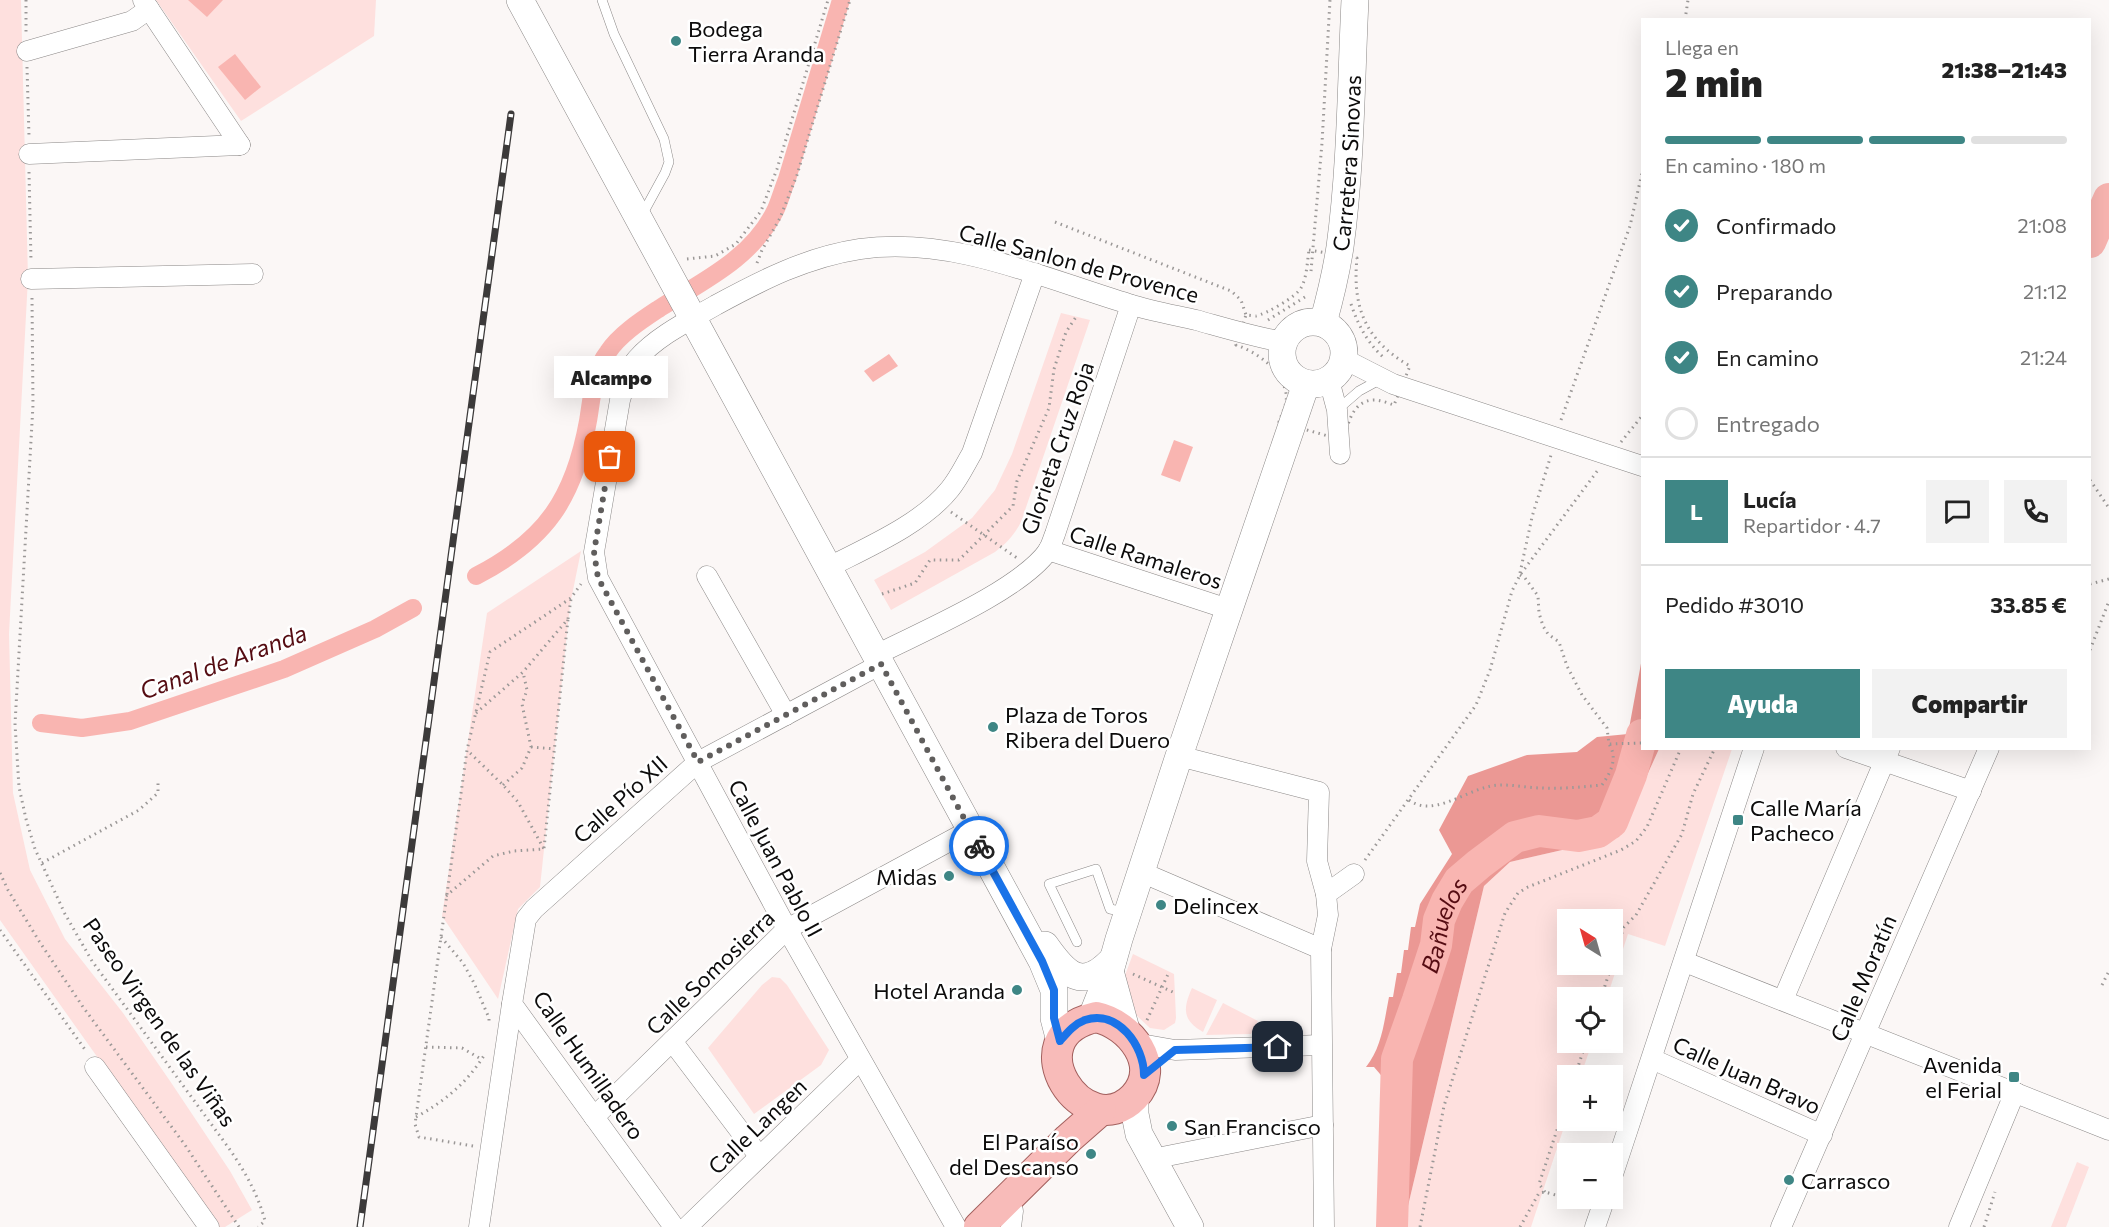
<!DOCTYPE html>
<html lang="es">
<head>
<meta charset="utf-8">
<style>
  :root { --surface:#fff; --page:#f2f2f2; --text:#222; --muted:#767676; --line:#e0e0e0; --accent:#3e8685 }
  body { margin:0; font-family:Commissioner,sans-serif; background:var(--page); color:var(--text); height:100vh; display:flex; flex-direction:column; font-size:22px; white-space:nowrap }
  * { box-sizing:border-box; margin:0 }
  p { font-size:20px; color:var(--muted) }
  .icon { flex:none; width:33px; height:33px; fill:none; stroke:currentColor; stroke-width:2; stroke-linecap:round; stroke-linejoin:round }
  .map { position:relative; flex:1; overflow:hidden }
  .panel { position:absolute; left:1641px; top:18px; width:450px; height:732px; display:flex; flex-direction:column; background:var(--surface); border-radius:0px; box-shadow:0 6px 24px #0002 }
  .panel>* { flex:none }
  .needle { width:39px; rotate:323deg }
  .buttons { position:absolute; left:1557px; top:909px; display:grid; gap:12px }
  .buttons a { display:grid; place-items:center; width:66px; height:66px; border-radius:0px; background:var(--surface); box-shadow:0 6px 24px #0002; font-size:30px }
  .pin { position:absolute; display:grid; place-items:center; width:51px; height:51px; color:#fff; margin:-26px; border-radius:12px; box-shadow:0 3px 9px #0006 }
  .courier { position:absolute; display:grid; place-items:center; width:60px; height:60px; margin:-30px; border:4px solid #1a73e8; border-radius:50%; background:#fff; color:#222; box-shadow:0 2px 8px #0007 }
  .bubble { position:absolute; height:42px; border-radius:0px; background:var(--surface); box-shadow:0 6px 24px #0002; font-size:20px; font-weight:800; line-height:42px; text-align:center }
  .headline em { font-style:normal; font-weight:800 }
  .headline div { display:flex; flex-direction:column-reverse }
  .headline { display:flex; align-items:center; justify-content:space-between; height:102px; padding:0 24px }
  h1 { font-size:39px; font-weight:800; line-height:45px }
  .bar { display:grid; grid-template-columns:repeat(4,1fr); gap:9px 6px; align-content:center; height:72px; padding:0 24px }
  .bar i { height:8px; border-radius:4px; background:var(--line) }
  .bar .selected { background:var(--accent) }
  .bar p { grid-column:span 4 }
  .line { display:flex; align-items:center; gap:15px; padding:0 24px; border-top:2px solid var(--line) }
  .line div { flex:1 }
  .round { display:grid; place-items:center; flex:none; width:63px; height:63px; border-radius:0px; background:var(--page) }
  ol { padding:0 24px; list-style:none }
  li { display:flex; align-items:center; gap:18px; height:66px }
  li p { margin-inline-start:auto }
  li .icon { padding:6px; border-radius:50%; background:var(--accent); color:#fff; stroke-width:4 }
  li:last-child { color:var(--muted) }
  li i { width:33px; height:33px; border:3px solid var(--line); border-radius:50% }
  .primary-button { display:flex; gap:12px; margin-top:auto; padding:12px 24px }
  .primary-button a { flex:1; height:69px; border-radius:0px; background:var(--accent); color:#fff; font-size:24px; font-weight:800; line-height:69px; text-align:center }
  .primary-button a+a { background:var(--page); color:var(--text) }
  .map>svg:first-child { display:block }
  .green { fill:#fee0de; fill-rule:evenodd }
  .forest { fill:#eb9894 }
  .water { fill:#f9b5b1 }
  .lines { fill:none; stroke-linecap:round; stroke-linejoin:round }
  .canal { stroke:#f9b5b1; stroke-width:18 }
  .river { stroke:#f9b5b1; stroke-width:32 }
  .lane-casing { stroke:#8b8887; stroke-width:10 }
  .street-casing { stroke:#8b8887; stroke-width:21 }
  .secondary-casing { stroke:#8b8887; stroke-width:28 }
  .primary-casing { stroke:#a3605e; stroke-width:32 }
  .path { stroke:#9b9897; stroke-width:3; stroke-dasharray:1.5 4.5; stroke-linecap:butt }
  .lane { stroke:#fff; stroke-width:9 }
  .street { stroke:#fff; stroke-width:20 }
  .secondary { stroke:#fff; stroke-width:27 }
  .primary { stroke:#f8bbb9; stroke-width:30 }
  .rail-casing { stroke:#3c3a3a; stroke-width:7 }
  .rail { stroke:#fff; stroke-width:4.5; stroke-dasharray:14; stroke-linecap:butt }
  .done { stroke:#605e5d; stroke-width:6; stroke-dasharray:0 10.8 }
  .route { stroke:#1a73e8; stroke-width:8 }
  .poi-dot { fill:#3e8685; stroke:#fff; stroke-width:2 }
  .labels { text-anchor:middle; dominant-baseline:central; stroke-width:5; stroke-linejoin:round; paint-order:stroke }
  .poi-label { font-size:22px; fill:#0c0b0b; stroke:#fff; text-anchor:start }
  .street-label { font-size:22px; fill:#0c0b0b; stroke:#fff }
  .water-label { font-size:24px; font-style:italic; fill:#550c12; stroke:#fff }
</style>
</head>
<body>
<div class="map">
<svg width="2109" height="1227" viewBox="0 0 2109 1227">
  <rect width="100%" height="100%" fill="#fbf7f6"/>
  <g class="green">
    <polygon points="0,0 21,0 28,278 9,634 13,793 30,870 65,939 123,1013 170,1081 230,1171 252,1210 225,1227 218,1227 0,920"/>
    <polygon points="156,0 376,0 374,36 241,121"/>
    <path d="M 1061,313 L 1090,320 L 1021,522 C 1014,535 1007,543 995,552 L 891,610 L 874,580 L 925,552 L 972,518 L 995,490 L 1012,454 Z"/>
    <polygon points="581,551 570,605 540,887 518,909 498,999 442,916 487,613"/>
    <path d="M 1659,749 L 1732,749 L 1665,946 L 1628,934 L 1607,997 L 1568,998 L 1568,1042 L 1592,1043 L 1581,1075 L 1568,1076 L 1567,1118 L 1531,1227 L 1403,1227 L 1484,886 L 1510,862 L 1619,837 ZM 1568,920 L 1612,920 L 1612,964 L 1568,964 Z"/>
    <polygon points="1133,954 1174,974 1176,1018 1175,1023 1164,1030 1150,1028 1135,1014 1124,978"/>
    <polygon points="772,977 780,978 787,985 829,1050 821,1065 754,1114 708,1048 762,985"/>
    <path d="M 1192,988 L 1217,1000 L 1203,1032 C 1182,1020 1183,1008 1192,988 Z"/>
    <polygon points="1223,1003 1258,1021 1251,1034 1206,1035"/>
    <polygon points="2077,1162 2089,1167 2066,1227 2051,1227"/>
  </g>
  <path class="forest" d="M 1642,658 L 1642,748 L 1659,749 L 1619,837 L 1510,862 L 1484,886 L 1403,1227 L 1378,1227 L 1381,1210 L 1386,1081 L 1374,1067 L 1366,1067 C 1382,1047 1384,1022 1389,997 L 1393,997 L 1397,973 L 1401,973 L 1404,950 L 1408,950 L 1411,927 L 1415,927 L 1420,904 L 1452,854 L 1439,830 L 1468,776 L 1527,755 L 1577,752 L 1597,737 L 1628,734 Z"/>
  <g class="water">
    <polygon points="188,0 223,0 207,17"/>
    <polygon points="235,54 261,87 245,100 218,67"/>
    <polygon points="889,354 898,366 873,382 864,371"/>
    <polygon points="1174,440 1193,447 1180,482 1161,475"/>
  </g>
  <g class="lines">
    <g class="canal">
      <path d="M 476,576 C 546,540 574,498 588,421 C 592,398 593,371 608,352 C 620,334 642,320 660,308 C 703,281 753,258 776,209 C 780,200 783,189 787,179 L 841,0"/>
      <polyline points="41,723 82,728 130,721 284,669 375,629 413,608"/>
    </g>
    <g class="river">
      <polyline points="2090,242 2109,199"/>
      <path id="s1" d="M 1392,1227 L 1397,1059 L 1418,1000 L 1436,945 L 1439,920 L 1447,901 L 1459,881 L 1479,864 L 1515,837 L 1539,831 L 1578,836 L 1598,832 L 1612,822 L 1631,775 L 1642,735"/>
    </g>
    <defs>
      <g id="lane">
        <polyline points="602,0 614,34 664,139 669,162 665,173 641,217"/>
        <polyline points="1337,410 1359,391 1381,379"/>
        <polyline points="1077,942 1049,884 1096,869 1110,909 1125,912"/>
      </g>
      <g id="street">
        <polyline points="143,0 240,145"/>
        <polyline points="27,51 132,21 149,9"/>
        <polyline points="29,154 240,145"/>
        <polyline points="31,279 253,274"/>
        <polyline points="1344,359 1393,384 1642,466"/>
        <polyline points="1329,380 1337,410 1340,454"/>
        <polyline points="1048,550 1228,609"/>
        <path d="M 829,567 C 868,547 922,524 950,489 C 959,478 965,465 972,453 L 1035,273"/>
        <polyline points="707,576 786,715"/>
        <path d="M 876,655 C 921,632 1019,591 1048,551 C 1051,546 1053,539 1055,534 L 1131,305"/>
        <polyline points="1846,748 1971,791"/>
        <polyline points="1179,756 1319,792 1317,861 1326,894"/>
        <polyline points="1141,872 1321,949"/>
        <polyline points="1685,962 2109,1130"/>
        <polyline points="1783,1000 1890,748"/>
        <polyline points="672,1041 759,1156"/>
        <polyline points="1135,1043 1175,1050 1321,1045"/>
        <polyline points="1652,1059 1822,1135"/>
        <polyline points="95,1067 209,1227"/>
        <polyline points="594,1117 787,929 970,830"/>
        <polyline points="1152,1159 1323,1125"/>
        <polyline points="1612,1177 1754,748"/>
        <polyline points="1006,1201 1013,1211 1011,1227"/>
        <polyline points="479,1227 512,1004"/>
        <polyline points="674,1227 512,1004 526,919 534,909 698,762 881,664"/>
        <polyline points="687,1227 860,1060"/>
        <path d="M 956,1227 L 787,929 L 598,578 L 594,552 L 597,535 L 620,400 C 624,387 628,369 637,359 C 657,336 690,320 716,305 C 762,280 807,257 860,249 C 953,236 1042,278 1129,304 C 1151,311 1174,315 1196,320 C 1225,328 1254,337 1284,342"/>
        <polyline points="1324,1227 1321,949 1328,915 1326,894 1354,874"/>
        <polyline points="1595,1227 1605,1198"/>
        <polyline points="1781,1227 1989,748"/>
        <polyline points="1959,1227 2015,1092"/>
      </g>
      <g id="secondary">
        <polyline points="520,0 1042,961 1054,990 1054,1018 1060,1041"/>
        <circle cx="1313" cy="353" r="31"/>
        <path id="s2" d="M 1323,323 C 1330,298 1336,273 1340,247 C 1351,166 1351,82 1355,0"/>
        <path d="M 1045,945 C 1066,975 1082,992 1113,959"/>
        <polyline points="1110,971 1127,1033"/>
        <polyline points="1091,1019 1110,971 1119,939 1179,756 1306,384"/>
        <polyline points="1135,1096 1135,1114 1139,1134 1190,1227"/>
      </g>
      <g id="primary">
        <path d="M 1096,1017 C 1130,1024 1163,1066 1134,1097 C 1086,1147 1010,1037 1096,1017 Z"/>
        <polyline points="979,1227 1068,1139 1101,1110"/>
      </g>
    </defs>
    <use href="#lane" class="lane-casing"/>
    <use href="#street" class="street-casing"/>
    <use href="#secondary" class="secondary-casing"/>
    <use href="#primary" class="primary-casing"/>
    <g class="path">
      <polyline points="26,0 26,34"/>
      <polyline points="1685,20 1688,0"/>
      <polyline points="27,67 29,136"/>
      <polyline points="29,172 31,261"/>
      <polyline points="1055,222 1231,291 1241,300 1246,315"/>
      <path d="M 1309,250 L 1357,258 C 1352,308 1366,341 1410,366 L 1394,405 C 1388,403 1381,400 1374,400 C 1355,400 1347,421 1346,437 L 1328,436 L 1279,422 C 1282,413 1288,403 1286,393 C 1282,370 1257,352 1236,345 L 1246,315 C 1248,315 1255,316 1256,316 C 1266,314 1296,297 1301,288 C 1307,277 1307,263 1309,250 Z"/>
      <polyline points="687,259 715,256 736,244 761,211 777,169 828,0"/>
      <polyline points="757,263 762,250 780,218 797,175 850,0"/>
      <polyline points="1311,271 1322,143 1330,0"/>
      <path d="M 32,298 L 33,405 L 15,724 L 19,787 L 26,819 L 35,849 L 65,914 L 92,961 L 228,1147 C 244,1170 258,1194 265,1221 L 258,1227"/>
      <path d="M 1351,304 C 1358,325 1367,342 1383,357"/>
      <polyline points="1268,320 1305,297 1306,294"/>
      <polyline points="1561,420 1630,226 1642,173"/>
      <polyline points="1621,442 1642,416"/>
      <polyline points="2090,480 2109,508"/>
      <polyline points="951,512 1017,558"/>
      <polyline points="1520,573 1532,517 1551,455"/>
      <polyline points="1520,575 1525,578 1538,596 1539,613 1543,626 1548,634 1559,642 1567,666 1582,695 1607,728 1609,744 1642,743"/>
      <polyline points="2090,584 2109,579"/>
      <polyline points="882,594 915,583 930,560 959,560 1013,506 1017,481 1049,408 1054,369 1066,332 1076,317"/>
      <polyline points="2090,650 2109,601"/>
      <polyline points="476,713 523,672 568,619 571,599"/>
      <polyline points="531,747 555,749"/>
      <polyline points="503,785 522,768 531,747 522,704 527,690 523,672"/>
      <path d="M 1409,800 C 1432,817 1462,793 1487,787 C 1504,782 1524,788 1542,788 C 1562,789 1582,787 1602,785 C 1611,772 1618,758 1609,744"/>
      <polyline points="544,848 568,619"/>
      <polyline points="1365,860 1476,705 1490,670 1512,591 1520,575 1598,470"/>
      <polyline points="42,863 139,810 158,793 158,780"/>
      <polyline points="0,873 8,890 39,941 83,1007 185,1145 239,1227"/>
      <polyline points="446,896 493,856 514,851 544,849 518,802 503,785 467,750"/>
      <polyline points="0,930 86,1051"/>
      <polyline points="441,937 463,963 474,983 489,1018 489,1023"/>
      <polyline points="1612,962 1624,927 1636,915 1682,834 1693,794 1715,748"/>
      <polyline points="1133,974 1175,993"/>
      <polyline points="2102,985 2109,971"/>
      <polyline points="1601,998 1612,964"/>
      <polyline points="1147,1020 1169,972"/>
      <polyline points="426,1047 462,1048 481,1059"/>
      <polyline points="1575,1076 1586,1042"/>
      <path d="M 416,1117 C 445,1101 467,1083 485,1054"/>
      <polyline points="473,1146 419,1137 415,1124 467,750 490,652 571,598 581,584"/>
      <polyline points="1545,1192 1539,1184 1568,1097"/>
      <polyline points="1420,1227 1444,1106 1505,913 1518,893 1528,887 1621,850 1636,841 1647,827 1681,748"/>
      <polyline points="1520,1227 1539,1193 1545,1192 1584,1203"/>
      <polyline points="1984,1227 1995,1192"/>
    </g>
    <use href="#lane" class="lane"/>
    <use href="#street" class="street"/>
    <use href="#secondary" class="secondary"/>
    <use href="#primary" class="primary"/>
    <defs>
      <polyline id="rail" points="360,1227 511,114"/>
    </defs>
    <use href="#rail" class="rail-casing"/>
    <use href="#rail" class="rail"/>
  </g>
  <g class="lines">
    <polyline class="done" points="610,457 594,552 598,578 698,762 881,664 979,846"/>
    <path class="route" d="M 979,846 L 1042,961 L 1054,990 L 1054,1018 L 1060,1041 C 1067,1033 1074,1024 1085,1020 C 1118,1009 1144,1046 1144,1075 L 1175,1050 L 1278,1047"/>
  </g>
  <g class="poi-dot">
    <circle cx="676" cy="41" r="6"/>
    <circle cx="993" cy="727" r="6"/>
    <rect x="1732" y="814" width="12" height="12" rx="3"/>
    <circle cx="949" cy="876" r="6"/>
    <circle cx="1161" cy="905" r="6"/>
    <circle cx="1017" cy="990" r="6"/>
    <rect x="2008" y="1071" width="12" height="12" rx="3"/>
    <circle cx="1172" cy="1126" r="6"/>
    <circle cx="1091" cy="1154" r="6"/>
    <circle cx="1789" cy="1180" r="6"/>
  </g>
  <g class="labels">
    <g class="poi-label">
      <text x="688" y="28">Bodega<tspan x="688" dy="25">Tierra Aranda</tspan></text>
      <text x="1005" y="714">Plaza de Toros<tspan x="1005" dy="25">Ribera del Duero</tspan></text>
      <text x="1750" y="807">Calle María<tspan x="1750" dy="25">Pacheco</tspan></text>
      <text x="937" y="876" text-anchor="end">Midas</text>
      <text x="1173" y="905">Delincex</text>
      <text x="1005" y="990" text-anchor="end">Hotel Aranda</text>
      <text x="2002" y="1064" text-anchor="end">Avenida<tspan x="2002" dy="25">el Ferial</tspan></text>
      <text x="1184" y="1126">San Francisco</text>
      <text x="1079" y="1141" text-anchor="end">El Paraíso<tspan x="1079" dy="25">del Descanso</tspan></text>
      <text x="1801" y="1180">Carrasco</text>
    </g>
    <g class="street-label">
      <text stroke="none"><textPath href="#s2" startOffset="162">Carretera Sinovas</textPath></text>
      <text transform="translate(1079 263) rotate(15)">Calle Sanlon de Provence</text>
      <text transform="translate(1057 448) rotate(-71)">Glorieta Cruz Roja</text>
      <text transform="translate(1146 557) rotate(18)">Calle Ramaleros</text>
      <text transform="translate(620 799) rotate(-42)">Calle Pío XII</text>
      <text transform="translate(776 858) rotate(62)">Calle Juan Pablo II</text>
      <text transform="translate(710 972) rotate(-44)">Calle Somosierra</text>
      <text transform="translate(1863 978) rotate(-67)">Calle Moratín</text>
      <text transform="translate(160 1022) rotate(55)">Paseo Virgen de las Viñas</text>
      <text transform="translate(589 1065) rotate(55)">Calle Humilladero</text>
      <text transform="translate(1747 1075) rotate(24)">Calle Juan Bravo</text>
      <text transform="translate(757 1126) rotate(-44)">Calle Langen</text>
    </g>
    <g class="water-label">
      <text transform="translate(223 661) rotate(-20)">Canal de Aranda</text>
      <text stroke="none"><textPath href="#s1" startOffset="310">Bañuelos</textPath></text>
    </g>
  </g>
</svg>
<div class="buttons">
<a><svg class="needle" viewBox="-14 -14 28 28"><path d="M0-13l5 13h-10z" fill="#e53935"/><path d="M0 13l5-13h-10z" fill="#767676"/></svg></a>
<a><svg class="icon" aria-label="locate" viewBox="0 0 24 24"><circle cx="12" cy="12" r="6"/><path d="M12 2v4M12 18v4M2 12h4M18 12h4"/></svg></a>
<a>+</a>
<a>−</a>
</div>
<div class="pin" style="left:610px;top:457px;background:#ea580c"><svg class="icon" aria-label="bag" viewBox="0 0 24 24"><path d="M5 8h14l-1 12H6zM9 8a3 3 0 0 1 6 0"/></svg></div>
<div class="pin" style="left:1278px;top:1047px;background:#1f2937"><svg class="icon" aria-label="home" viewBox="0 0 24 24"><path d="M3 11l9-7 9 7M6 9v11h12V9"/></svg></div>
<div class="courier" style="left:979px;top:846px"><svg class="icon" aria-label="bike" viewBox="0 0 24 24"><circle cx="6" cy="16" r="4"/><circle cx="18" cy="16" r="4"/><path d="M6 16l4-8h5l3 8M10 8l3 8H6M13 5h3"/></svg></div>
<div class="bubble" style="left:554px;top:356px;width:114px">Alcampo</div>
<section class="panel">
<div class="headline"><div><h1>2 min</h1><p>Llega en</p></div><em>21:38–21:43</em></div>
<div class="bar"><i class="selected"></i><i class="selected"></i><i class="selected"></i><i></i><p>En camino · 180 m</p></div>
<ol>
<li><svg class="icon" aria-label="check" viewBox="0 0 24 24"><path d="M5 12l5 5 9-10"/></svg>Confirmado<p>21:08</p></li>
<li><svg class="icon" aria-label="check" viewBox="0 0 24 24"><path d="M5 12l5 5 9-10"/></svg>Preparando<p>21:12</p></li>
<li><svg class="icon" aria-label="check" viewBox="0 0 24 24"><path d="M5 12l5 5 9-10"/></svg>En camino<p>21:24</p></li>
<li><i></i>Entregado</li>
</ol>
<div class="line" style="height:108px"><b class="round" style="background:var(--accent);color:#fff">L</b><div><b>Lucía</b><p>Repartidor · 4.7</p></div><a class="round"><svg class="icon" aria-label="chat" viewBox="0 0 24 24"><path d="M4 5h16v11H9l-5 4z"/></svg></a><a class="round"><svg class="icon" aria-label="phone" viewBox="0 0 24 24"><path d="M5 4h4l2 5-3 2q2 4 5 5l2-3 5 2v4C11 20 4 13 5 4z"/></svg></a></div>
<div class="line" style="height:78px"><div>Pedido #3010</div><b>33.85 €</b></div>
<div class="primary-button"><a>Ayuda</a><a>Compartir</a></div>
</section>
</div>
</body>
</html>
